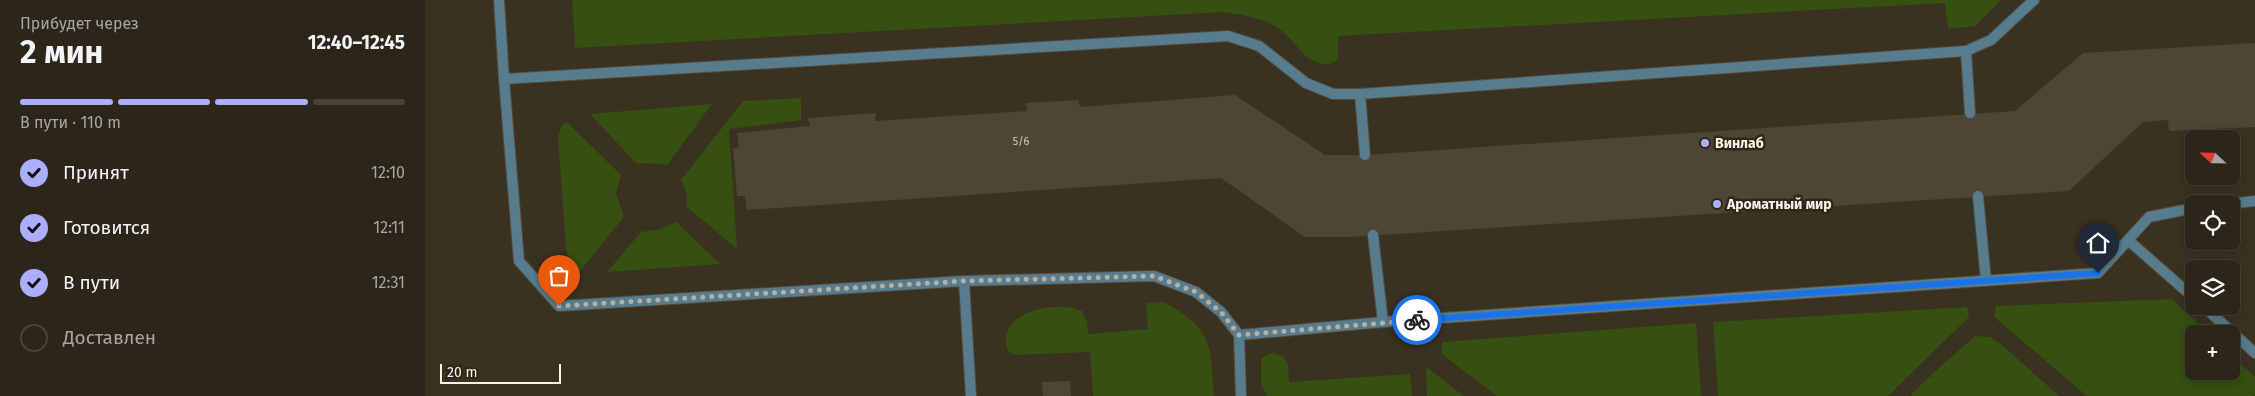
<!DOCTYPE html>
<html lang="ru">
<head>
<meta charset="utf-8">
<style>
  :root { --surface:#2c2519; --page:#383126; --text:#f1f3f6; --muted:#a6a5a2; --line:#484238; --accent:#abaffb }
  body { margin:0; font-family:"Fira Sans",sans-serif; background:var(--page); color:var(--text); height:100vh; display:flex; flex-direction:column; font-size:19px; white-space:nowrap }
  * { box-sizing:border-box; margin:0 }
  p { font-size:16px; color:var(--muted) }
  .icon { flex:none; width:28px; height:28px; fill:none; stroke:currentColor; stroke-width:2; stroke-linecap:round; stroke-linejoin:round }
  .map { position:relative; flex:1; overflow:hidden }
  .sheet { display:flex; flex-direction:column; background:var(--surface); width:425px }
  .sheet>* { flex:none }
  .needle { width:32px; rotate:292deg }
  .buttons { position:absolute; left:1760px; top:130px; display:grid; gap:10px }
  .buttons a { display:grid; place-items:center; width:55px; height:55px; border-radius:8px; background:var(--surface); box-shadow:0 2px 12px #0003,0 0 0 1px var(--line); font-size:25px }
  .scale { position:absolute; left:15px; bottom:12px; width:121px; box-sizing:border-box; padding-left:5px; border:2px solid #f9f3e9; border-top:0; font-size:14px; line-height:18px; white-space:nowrap; color:#f9f3e9; -webkit-text-stroke:4px #302717; paint-order:stroke }
  .pin { position:absolute; display:grid; place-items:center; width:42px; height:42px; color:#fff; margin:-51px -21px; border-radius:50% 50% 50% 0; rotate:-45deg; box-shadow:0 0 5px #0007 }
  .pin .icon { rotate:45deg }
  .courier { position:absolute; display:grid; place-items:center; width:50px; height:50px; margin:-25px; border:4px solid #1a73e8; border-radius:50%; background:#fff; color:#222; box-shadow:0 1px 6px #0007 }
  .head em { font-style:normal; font-weight:700 }
  .head div { display:flex; flex-direction:column-reverse }
  .head { display:flex; align-items:center; justify-content:space-between; height:85px; padding:0 20px }
  h1 { font-size:32px; font-weight:700; line-height:38px }
  .bar { display:grid; grid-template-columns:repeat(4,1fr); gap:8px 5px; align-content:center; height:60px; padding:0 20px }
  .bar i { height:6px; border-radius:4px; background:var(--line) }
  .bar .selected { background:var(--accent) }
  .bar p { grid-column:span 4 }
  ol { padding:0 20px; list-style:none }
  li { display:flex; align-items:center; gap:15px; height:55px }
  li p { margin-inline-start:auto }
  li .icon { padding:5px; border-radius:50%; background:var(--accent); color:#111; stroke-width:4 }
  li:last-child { color:var(--muted) }
  li i { width:28px; height:28px; border:2px solid var(--line); border-radius:50% }
  main { display:flex; flex:1; min-height:0 }
  .map>svg:first-child { display:block }
  .green { fill:#355010 }
  .building { fill:#4f4535 }
  .lines { fill:none; stroke-linecap:round; stroke-linejoin:round }
  .service-casing { stroke:#554c3d; stroke-width:12 }
  .service { stroke:#567c8d; stroke-width:10 }
  .done { stroke:#b6afa3; stroke-width:5; stroke-dasharray:0 9 }
  .route { stroke:#1a73e8; stroke-width:6 }
  .poi-dot { fill:#abaffb; stroke:#302717; stroke-width:2 }
  .labels { text-anchor:middle; dominant-baseline:central; stroke-width:5; stroke-linejoin:round; paint-order:stroke }
  .number-label { font-size:11px; fill:#cec8bc }
  .poi-label { font-size:14px; font-weight:bold; fill:#f9f3e9; stroke:#302717; text-anchor:start }
</style>
</head>
<body>
<main>
<section class="sheet">
<div class="head"><div><h1>2 мин</h1><p>Прибудет через</p></div><em>12:40–12:45</em></div>
<div class="bar"><i class="selected"></i><i class="selected"></i><i class="selected"></i><i></i><p>В пути · 110 m</p></div>
<ol>
<li><svg class="icon" aria-label="check" viewBox="0 0 24 24"><path d="M5 12l5 5 9-10"/></svg>Принят<p>12:10</p></li>
<li><svg class="icon" aria-label="check" viewBox="0 0 24 24"><path d="M5 12l5 5 9-10"/></svg>Готовится<p>12:11</p></li>
<li><svg class="icon" aria-label="check" viewBox="0 0 24 24"><path d="M5 12l5 5 9-10"/></svg>В пути<p>12:31</p></li>
<li><i></i>Доставлен</li>
</ol>
</section>
<div class="map">
<svg width="1830" height="396" viewBox="0 0 1830 396">
  <rect width="100%" height="100%" fill="#3a3121"/>
  <g class="green">
    <path d="M 147,0 L 1576,0 L 1550,26 L 1523,29 L 1520,3 L 913,36 L 913,59 L 904,65 C 873,60 876,44 854,29 C 838,17 817,15 798,12 L 150,48 Z"/>
    <polygon points="376,98 376,120 304,129 312,249 262,207 261,191 256,180 318,101"/>
    <polygon points="287,104 242,165 223,163 212,164 165,114"/>
    <polygon points="142,122 196,175 191,193 199,217 155,271 145,264 141,248 133,137 137,125"/>
    <polygon points="251,222 295,264 182,272 216,232 236,229"/>
    <polygon points="1747,299 1784,334 1769,334 1769,371 1806,371 1806,355 1830,377 1830,394 1828,396 1662,396 1569,317 1571,306"/>
    <path d="M 739,302 C 788,329 786,345 789,396 L 668,396 L 665,352 L 589,355 C 581,350 581,347 581,339 C 583,308 636,301 657,311 L 662,322 L 663,334 L 723,329 L 721,303 Z"/>
    <polygon points="1542,307 1544,317 1463,396 1293,396 1288,322"/>
    <polygon points="1271,323 1276,396 1072,396 1017,354 1017,342"/>
    <polygon points="1550,336 1565,337 1577,345 1634,396 1485,396 1505,376 1509,379 1506,375"/>
    <polygon points="846,353 858,356 863,365 864,382 985,374 987,396 842,396 836,384 836,358"/>
    <polygon points="1001,367 1039,396 1002,396"/>
  </g>
  <g class="building">
    <polygon points="1830,43 1830,127 1744,131 1743,120 1718,122 1644,191 924,237 880,237 796,178 322,210 320,196 312,196 308,148 314,147 312,133 385,126 383,118 451,113 450,121 602,111 601,103 653,100 655,107 810,95 900,155 940,155 1590,111 1658,53"/>
    <polygon points="645,381 646,396 618,396 617,382"/>
  </g>
  <g class="lines">
    <defs>
      <g id="service">
        <polyline points="74,0 79,79"/>
        <polyline points="1541,51 1545,113"/>
        <polyline points="935,94 940,155"/>
        <polyline points="1553,196 1561,281"/>
        <polyline points="1804,204 1830,201"/>
        <polyline points="1703,240 1769,298"/>
        <polyline points="539,281 546,396"/>
        <polyline points="1778,306 1830,353"/>
        <polyline points="958,322 1673,273 1724,217 1769,208"/>
        <polyline points="814,335 958,322 948,235"/>
        <polyline points="816,396 814,335 796,312 771,292 729,276 539,281 134,306 94,261 79,79 803,36 834,46 881,83 908,94 935,94 1541,51 1566,40 1609,0"/>
      </g>
    </defs>
    <use href="#service" class="service-casing"/>
    <use href="#service" class="service"/>
  </g>
  <g class="lines">
    <polyline class="done" points="134,306 539,281 729,276 771,292 796,312 814,335 992,320"/>
    <polyline class="route" points="992,320 1673,273"/>
  </g>
  <g class="poi-dot">
    <circle cx="1280" cy="143" r="5"/>
    <circle cx="1292" cy="204" r="5"/>
  </g>
  <g class="labels">
    <g class="number-label">
      <text x="596" y="141">5/6</text>
    </g>
    <g class="poi-label">
      <text x="1290" y="143">Винлаб</text>
      <text x="1302" y="204">Ароматный мир</text>
    </g>
  </g>
</svg>
<div class="buttons">
<a><svg class="needle" viewBox="-14 -14 28 28"><path d="M0-13l5 13h-10z" fill="#e53935"/><path d="M0 13l5-13h-10z" fill="#a6a5a2"/></svg></a>
<a><svg class="icon" aria-label="locate" viewBox="0 0 24 24"><circle cx="12" cy="12" r="6"/><path d="M12 2v4M12 18v4M2 12h4M18 12h4"/></svg></a>
<a><svg class="icon" aria-label="layers" viewBox="0 0 24 24"><path d="M12 4l9 5-9 5-9-5zM3 14l9 5 9-5"/></svg></a>
<a>+</a>
</div>
<div class="scale">20 m</div>
<div class="pin" style="left:134px;top:306px;background:#ea580c"><svg class="icon" aria-label="bag" viewBox="0 0 24 24"><path d="M5 8h14l-1 12H6zM9 8a3 3 0 0 1 6 0"/></svg></div>
<div class="pin" style="left:1673px;top:273px;background:#1f2937"><svg class="icon" aria-label="home" viewBox="0 0 24 24"><path d="M3 11l9-7 9 7M6 9v11h12V9"/></svg></div>
<div class="courier" style="left:992px;top:320px"><svg class="icon" aria-label="bike" viewBox="0 0 24 24"><circle cx="6" cy="16" r="4"/><circle cx="18" cy="16" r="4"/><path d="M6 16l4-8h5l3 8M10 8l3 8H6M13 5h3"/></svg></div>
</div>
</main>
</body>
</html>
